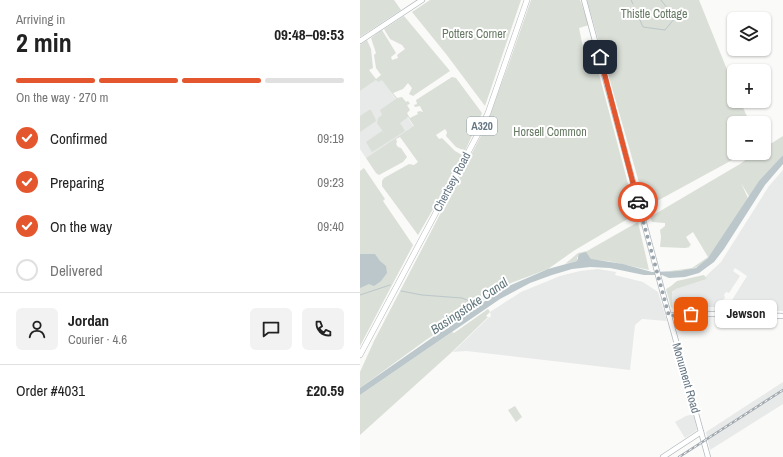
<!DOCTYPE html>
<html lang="en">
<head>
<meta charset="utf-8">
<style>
  :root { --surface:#fff; --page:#f2f2f2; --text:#222; --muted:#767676; --line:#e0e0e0; --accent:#e4572e }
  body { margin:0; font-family:"Archivo Narrow",sans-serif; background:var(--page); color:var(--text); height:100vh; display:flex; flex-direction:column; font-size:15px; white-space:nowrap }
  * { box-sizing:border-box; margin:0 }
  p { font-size:13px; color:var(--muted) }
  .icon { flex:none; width:22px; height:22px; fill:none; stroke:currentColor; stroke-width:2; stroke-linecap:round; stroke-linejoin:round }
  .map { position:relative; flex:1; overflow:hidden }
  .details { display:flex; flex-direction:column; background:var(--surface); width:360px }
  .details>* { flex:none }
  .tools { position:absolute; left:367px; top:12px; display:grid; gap:8px }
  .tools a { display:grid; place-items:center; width:44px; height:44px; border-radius:6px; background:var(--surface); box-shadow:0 1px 3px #0004; font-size:20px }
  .pin { position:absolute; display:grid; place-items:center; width:34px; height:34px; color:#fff; margin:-17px; border-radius:8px; box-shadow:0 2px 6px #0006 }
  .courier { position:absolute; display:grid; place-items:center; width:40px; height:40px; margin:-20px; border:3px solid #e4572e; border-radius:50%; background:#fff; color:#222; box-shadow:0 1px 5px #0007 }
  .bubble { position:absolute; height:28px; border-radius:6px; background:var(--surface); box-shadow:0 1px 3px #0004; font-size:13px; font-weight:700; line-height:28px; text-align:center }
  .overview em { font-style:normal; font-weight:700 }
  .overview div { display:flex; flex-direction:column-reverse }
  .overview { display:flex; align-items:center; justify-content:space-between; height:68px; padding:0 16px }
  h1 { font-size:26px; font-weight:700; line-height:30px }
  .bar { display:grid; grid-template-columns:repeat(4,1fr); gap:6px 4px; align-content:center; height:48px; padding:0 16px }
  .bar i { height:5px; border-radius:3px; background:var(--line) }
  .bar .current { background:var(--accent) }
  .bar p { grid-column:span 4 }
  .line { display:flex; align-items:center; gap:10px; padding:0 16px; border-top:1px solid var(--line) }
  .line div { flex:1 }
  .round { display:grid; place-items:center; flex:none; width:42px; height:42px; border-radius:6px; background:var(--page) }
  ol { padding:0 16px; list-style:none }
  li { display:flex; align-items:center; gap:12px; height:44px }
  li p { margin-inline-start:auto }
  li .icon { padding:4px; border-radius:50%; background:var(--accent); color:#fff; stroke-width:4 }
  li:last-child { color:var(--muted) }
  li i { width:22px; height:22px; border:2px solid var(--line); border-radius:50% }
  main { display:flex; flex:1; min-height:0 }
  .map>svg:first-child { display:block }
  .built { fill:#e8e9e9 }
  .green { fill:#dadfd7 }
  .water { fill:#bbc7cb }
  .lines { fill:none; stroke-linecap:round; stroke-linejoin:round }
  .stream { stroke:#bbc7cb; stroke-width:1 }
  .secondary-casing { stroke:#b3babf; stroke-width:6 }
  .primary-casing { stroke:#b5babe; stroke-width:6 }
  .secondary { stroke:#fff; stroke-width:4.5 }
  .primary { stroke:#fff; stroke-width:5 }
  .rail-casing { stroke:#a2aab0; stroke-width:2.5 }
  .rail { stroke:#fff; stroke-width:1; stroke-dasharray:3; stroke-linecap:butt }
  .done { stroke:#99a4ac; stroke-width:4; stroke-dasharray:0 7.2 }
  .route { stroke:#e4572e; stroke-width:5 }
  .labels { text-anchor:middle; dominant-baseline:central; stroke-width:4; stroke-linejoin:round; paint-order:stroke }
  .shield { fill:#fff; stroke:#939fa8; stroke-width:1 }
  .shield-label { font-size:11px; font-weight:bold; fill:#657683 }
  .park-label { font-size:12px; fill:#687a64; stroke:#fff }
  .street-label { font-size:12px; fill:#657683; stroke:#fff }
  .water-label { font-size:13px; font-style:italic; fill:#60757c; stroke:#fff }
</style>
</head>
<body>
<main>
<section class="details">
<div class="overview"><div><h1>2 min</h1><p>Arriving in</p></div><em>09:48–09:53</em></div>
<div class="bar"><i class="current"></i><i class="current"></i><i class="current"></i><i></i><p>On the way · 270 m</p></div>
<ol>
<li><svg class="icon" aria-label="check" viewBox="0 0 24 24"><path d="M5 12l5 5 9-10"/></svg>Confirmed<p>09:19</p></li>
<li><svg class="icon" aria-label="check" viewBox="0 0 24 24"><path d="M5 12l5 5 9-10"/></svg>Preparing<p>09:23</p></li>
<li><svg class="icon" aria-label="check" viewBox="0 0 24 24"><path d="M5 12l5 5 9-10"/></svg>On the way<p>09:40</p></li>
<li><i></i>Delivered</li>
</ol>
<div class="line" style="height:72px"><a class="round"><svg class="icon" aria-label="person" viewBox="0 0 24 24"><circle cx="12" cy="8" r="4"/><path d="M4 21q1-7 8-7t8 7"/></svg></a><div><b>Jordan</b><p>Courier · 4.6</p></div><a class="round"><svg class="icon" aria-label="chat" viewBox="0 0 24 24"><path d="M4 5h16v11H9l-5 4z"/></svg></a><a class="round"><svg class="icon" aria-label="phone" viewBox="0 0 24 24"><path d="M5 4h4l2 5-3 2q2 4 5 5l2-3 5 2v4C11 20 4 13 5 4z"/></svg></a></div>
<div class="line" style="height:52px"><div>Order #4031</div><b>£20.59</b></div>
</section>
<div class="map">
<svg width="423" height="457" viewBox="0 0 423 457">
  <rect width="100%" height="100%" fill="#fafaf8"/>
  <g class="built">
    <polygon points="22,79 54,127 6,158 0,149 0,91 16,80"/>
    <polygon points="423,170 423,311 370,311 367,308 387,276 375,268 373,271 380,276 369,293 366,292 364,295 365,298 355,307 347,307 344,309 314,309 312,308 312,293 316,289 347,279 345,277 361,262 409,186"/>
    <polygon points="238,269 256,272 255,275 283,282 298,292 307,321 282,319 275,325 270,370 106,351 93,352 129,317 131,317 130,312 161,292 200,276 220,271"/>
    <polygon points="423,382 423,404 350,450 346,432"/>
    <polygon points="333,414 337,429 336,431 325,438 315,422 326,416"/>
  </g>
  <g class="green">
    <polygon points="0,0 34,0 41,10 0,37"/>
    <polygon points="70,0 161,0 125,106 86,54 52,12"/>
    <polygon points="171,0 220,0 229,25 219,28 223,47 233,45 235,59 276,214 215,250 188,269 151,283 136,292 66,340 0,388 0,372 14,341 124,130 148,66"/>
    <polygon points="227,0 339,0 374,87 374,101 380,101 390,123 374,123 374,153 385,153 286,207"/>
    <polygon points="44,16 90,71 53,96 49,94 52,88 48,83 43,89 33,93 37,98 42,97 46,102 48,101 50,104 47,105 50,110 47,113 50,118 58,114 57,112 60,111 63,112 60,106 55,107 54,105 57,104 56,100 92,77 96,78 122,113 105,151 96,147 86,136 87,132 85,129 76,135 79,139 82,138 95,151 104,156 58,235 22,186 22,181 24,178 49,164 54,165 58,162 40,137 36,139 37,142 36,144 38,147 41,148 47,157 43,162 19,175 16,173 6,158 54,126 48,117 40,123 45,131 12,152 6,142 22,131 24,133 17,123 18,118 22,115 20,110 36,99 22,80 18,82 16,80 0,91 0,45 7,40 11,49 13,68 9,70 16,79 21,75 16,68 14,55 16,53 11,38 22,30 36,53 31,57 32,60 38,58 37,55 45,49 42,45 30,39 24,29"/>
    <polygon points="9,110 11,110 15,118 16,121 0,132 0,116"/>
    <path d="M 423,136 L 423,155 L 399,182 L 390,198 L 381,183 L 388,198 C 377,215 354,258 337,267 C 329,271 318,271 310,271 L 332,268 L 348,257 L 333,232 L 326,237 L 331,245 L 329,246 L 330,247 L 325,248 L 300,247 L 301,237 L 300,230 L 305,226 L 305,223 L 292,222 L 290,217 L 380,164 L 395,153 L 404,153 L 404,141 L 412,143 Z"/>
    <polygon points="4,168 25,199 23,201 53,245 0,346 0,171"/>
    <polygon points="278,222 289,270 248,261 231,260 229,256 217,257 217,261 205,264 218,253 227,251"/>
    <polygon points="344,275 347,279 316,289 312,292 312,308 311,307 306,289 311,286 317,281"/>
    <polygon points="128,309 130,312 126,316 128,317 93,351 0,435 0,395 92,332 94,333"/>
    <polygon points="155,406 162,417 156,422 148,410"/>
  </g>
  <g class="water">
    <polygon points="423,155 423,164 405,185 364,249 354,262 339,273 325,277 309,278 302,275 284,275 250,268 230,267 212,269 192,275 170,283 140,299 0,395 0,388 122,303 151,285 188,269 217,261 219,254 226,252 231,259 263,264 292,272 319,271 336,268 348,258 399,181"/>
    <polygon points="0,254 15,254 20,261 26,266 27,273 21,281 14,286 9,284 0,288"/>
  </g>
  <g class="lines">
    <g class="stream">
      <polyline points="271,0 273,4"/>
      <polyline points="301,0 312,14"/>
      <polyline points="275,9 283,27 305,30 315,18"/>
      <polyline points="41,291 62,295 102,298 112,302"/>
      <polyline points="0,295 30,285"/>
      <polyline points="116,303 122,305"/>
    </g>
    <defs>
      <g id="secondary">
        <polyline points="224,0 305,301 348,457"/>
        <polyline points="0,41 62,0"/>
        <polyline points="309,316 320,314 363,314 423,316"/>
        <polyline points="303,457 341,432"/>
      </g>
      <polyline id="primary" points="0,355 119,132 128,113 167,0"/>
    </defs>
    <use href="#secondary" class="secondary-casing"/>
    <use href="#primary" class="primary-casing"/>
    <use href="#secondary" class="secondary"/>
    <use href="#primary" class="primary"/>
    <defs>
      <polyline id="rail" points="319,457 423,390"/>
    </defs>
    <use href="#rail" class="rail-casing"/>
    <use href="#rail" class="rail"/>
  </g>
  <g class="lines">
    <polyline class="done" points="278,202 309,316 331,314"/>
    <polyline class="route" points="240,57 278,202"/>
  </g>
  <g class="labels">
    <rect class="shield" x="107" y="117" width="30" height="18" rx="3"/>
    <g class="shield-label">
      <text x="122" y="126">A320</text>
    </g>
    <g class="park-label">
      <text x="294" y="14">Thistle Cottage</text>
      <text x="114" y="34">Potters Corner</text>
      <text x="190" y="132">Horsell Common</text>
    </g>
    <g class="street-label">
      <text transform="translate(92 182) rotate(-62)">Chertsey Road</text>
      <text transform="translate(326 378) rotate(74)">Monument Road</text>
    </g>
    <g class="water-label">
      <text transform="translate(109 306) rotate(-34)">Basingstoke Canal</text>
    </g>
  </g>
</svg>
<div class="tools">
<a><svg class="icon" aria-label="layers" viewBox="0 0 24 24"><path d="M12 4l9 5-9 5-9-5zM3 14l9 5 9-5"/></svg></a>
<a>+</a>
<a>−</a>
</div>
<div class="pin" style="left:331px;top:314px;background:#ea580c"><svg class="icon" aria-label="bag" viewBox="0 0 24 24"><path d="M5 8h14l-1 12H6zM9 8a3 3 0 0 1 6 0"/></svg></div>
<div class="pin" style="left:240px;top:57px;background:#1f2937"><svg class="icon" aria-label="home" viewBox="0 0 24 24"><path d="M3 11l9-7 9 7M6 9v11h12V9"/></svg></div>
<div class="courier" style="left:278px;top:202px"><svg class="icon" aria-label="car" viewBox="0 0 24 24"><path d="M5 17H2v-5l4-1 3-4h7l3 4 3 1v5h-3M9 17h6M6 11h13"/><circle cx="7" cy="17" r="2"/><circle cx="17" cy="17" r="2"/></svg></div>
<div class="bubble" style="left:355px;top:300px;width:62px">Jewson</div>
</div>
</main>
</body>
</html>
